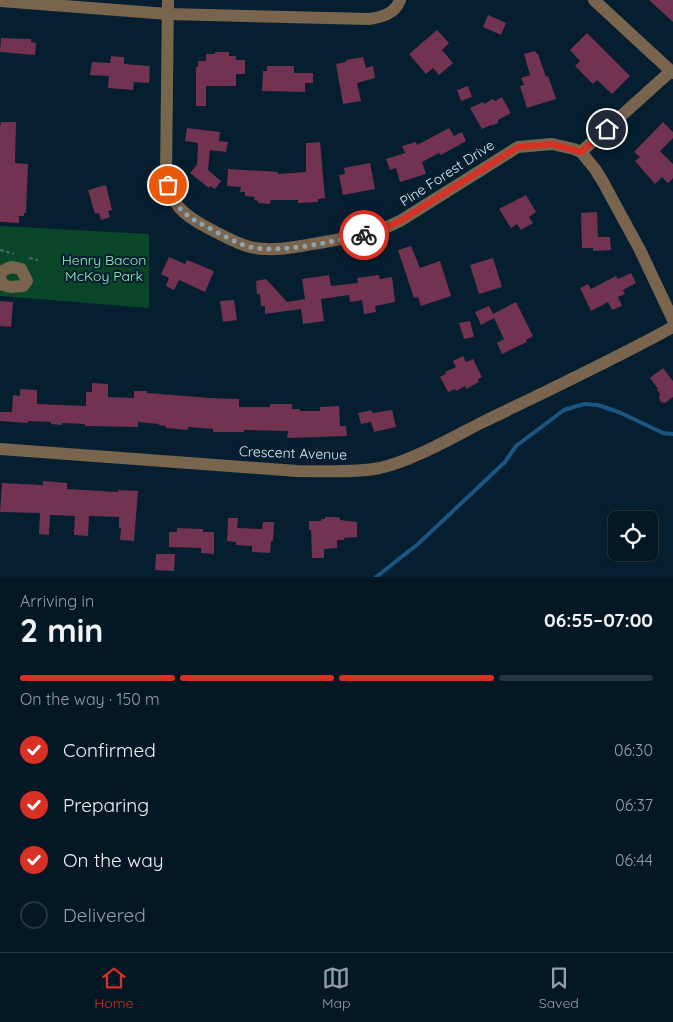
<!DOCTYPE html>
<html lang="en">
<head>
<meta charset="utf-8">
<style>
  :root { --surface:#041724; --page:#122431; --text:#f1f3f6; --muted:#979fa6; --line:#253641; --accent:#d93025 }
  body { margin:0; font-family:Quicksand,sans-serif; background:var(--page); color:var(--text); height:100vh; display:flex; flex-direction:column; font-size:19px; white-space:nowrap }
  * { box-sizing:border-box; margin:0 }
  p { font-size:16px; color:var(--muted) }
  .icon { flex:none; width:28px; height:28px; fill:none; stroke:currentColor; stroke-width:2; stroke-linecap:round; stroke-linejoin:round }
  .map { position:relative; height:577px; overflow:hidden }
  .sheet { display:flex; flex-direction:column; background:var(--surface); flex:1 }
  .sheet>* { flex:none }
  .buttons { position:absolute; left:608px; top:511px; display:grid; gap:10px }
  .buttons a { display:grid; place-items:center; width:50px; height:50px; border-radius:8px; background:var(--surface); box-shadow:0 1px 4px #0004,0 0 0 1px var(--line); font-size:25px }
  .pin { position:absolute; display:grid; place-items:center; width:42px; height:42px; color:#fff; margin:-21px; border:2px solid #fff; border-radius:50%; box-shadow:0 1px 5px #0007 }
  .courier { position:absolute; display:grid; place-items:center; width:50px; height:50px; margin:-25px; border:4px solid #d93025; border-radius:50%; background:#fff; color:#222; box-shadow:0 1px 6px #0007 }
  .headline em { font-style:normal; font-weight:700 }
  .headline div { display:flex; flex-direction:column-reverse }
  .headline { display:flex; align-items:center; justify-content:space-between; height:85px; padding:0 20px }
  h1 { font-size:32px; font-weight:700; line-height:38px }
  .bar { display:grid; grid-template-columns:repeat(4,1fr); gap:8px 5px; align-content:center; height:60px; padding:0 20px }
  .bar i { height:6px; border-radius:4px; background:var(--line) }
  .bar .current { background:var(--accent) }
  .bar p { grid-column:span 4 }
  ol { padding:0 20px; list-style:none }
  li { display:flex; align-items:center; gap:15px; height:55px }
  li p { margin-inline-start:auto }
  li .icon { padding:5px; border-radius:50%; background:var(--accent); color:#fff; stroke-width:4 }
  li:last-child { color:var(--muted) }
  li i { width:28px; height:28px; border:2px solid var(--line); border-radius:50% }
  .dock { display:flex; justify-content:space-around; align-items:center; height:70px; border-top:1px solid var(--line); background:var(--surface); font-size:14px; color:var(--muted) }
  .dock a { display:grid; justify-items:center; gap:2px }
  .dock .current { color:var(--accent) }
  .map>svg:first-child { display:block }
  .green { fill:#094728 }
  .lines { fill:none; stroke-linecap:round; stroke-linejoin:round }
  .stream { stroke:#1b5683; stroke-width:4 }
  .building { fill:#713350 }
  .path { stroke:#516877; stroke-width:2; stroke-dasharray:4 2.5; stroke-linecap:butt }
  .minor { stroke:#79654e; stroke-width:12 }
  .done { stroke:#8fa2b0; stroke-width:5; stroke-dasharray:0 9 }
  .route { stroke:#d93025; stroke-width:6 }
  .labels { text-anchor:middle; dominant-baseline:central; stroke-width:4.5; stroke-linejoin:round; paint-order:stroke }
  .street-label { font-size:14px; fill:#d9e9f5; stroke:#051f30 }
  .park-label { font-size:14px; fill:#90f0b4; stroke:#051f30 }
</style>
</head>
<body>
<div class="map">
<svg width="673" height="577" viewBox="0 0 673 577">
  <rect width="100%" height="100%" fill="#051f30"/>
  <polygon class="green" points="0,226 149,234 149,308 0,296"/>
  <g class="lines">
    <polyline class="stream" points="376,577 418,544 505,462 516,446 564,410 584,404 598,405 621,413 663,433 673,434"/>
  </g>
  <g class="building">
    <polygon points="649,0 673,0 673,22"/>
    <polygon points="488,15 506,23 501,35 483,27"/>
    <polygon points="437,30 449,43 442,50 453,63 439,75 433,68 426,74 409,54"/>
    <polygon points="587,33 630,76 612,94 597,80 593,84 575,66 580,61 570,50"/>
    <polygon points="1,38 31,39 31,42 36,43 35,55 0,52"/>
    <polygon points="535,51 537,54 538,54 546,77 548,76 556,99 527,108 520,86 524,85 521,78 530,75 524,54"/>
    <polygon points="215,52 229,52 229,56 236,56 236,60 245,60 245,74 236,74 236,86 206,86 206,106 196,106 196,67 198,67 198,61 206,61 206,54 215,54"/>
    <polygon points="111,56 124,57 124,64 150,66 149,83 134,82 133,90 108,88 109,76 90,75 92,62 110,63"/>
    <polygon points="363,57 366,68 373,66 375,78 357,83 361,101 343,104 336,64 346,62 346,60"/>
    <polygon points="267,66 294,66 294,73 313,73 313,83 305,83 305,92 262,91 263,71 267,71"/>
    <polygon points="468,86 472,97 461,101 457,90"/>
    <polygon points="502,97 511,113 498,120 498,123 493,125 491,125 482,129 470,108 483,102 484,104 493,99 495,101"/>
    <polygon points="1,122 16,122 15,163 28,164 26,213 24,213 24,216 19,216 19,223 0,222 0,127"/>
    <polygon points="663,122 673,132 673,138 660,151 673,164 673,178 668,183 662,177 655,184 635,161 640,157 634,152"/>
    <polygon points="187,128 220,132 219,141 228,142 226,152 210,150 208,170 221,181 215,189 210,186 209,188 190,173 197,165 198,143 185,141"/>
    <polygon points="449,128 454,136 462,132 466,141 441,155 439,153 422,162 426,174 400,182 396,168 390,170 386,159 405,153 402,146 416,142 417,145"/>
    <polygon points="320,142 325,198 318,199 318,202 298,203 298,200 271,200 270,204 258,203 258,201 254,200 255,197 245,196 245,192 240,192 241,187 227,186 228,169 278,172 278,174 306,172 306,143"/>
    <polygon points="370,163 375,189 343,195 339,175 345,174 344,168"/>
    <polygon points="106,185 112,210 108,211 110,217 101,220 99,213 95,214 88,190"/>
    <polygon points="526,195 536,212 529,217 533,223 521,230 517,224 511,228 499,209"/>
    <polygon points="597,212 598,237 610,237 611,250 593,251 593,248 582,248 581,213"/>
    <polygon points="411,246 420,268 440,261 451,296 421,306 418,297 414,298 398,250"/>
    <polygon points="169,257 185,264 187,260 214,271 205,292 179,280 174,290 166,286 169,278 161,274"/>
    <polygon points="493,258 502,287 479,294 470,265"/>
    <polygon points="631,273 636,283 623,290 625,294 618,297 622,306 612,310 608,302 591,311 580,288 588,284 591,289 616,276 618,279"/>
    <polygon points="329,275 331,286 358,283 357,278 379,275 380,279 392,277 395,302 375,306 376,312 364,314 362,300 350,302 349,295 321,299 324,321 303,324 301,309 265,314 265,306 261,306 260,294 257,294 256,281 266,279 287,302 305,299 302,279"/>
    <polygon points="234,300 237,320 223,322 220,301"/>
    <polygon points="0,301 13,302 11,327 0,326"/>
    <polygon points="516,302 533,336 526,340 527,342 502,354 497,343 504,339 494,318 481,325 475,312 489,306 493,314"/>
    <polygon points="470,321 474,337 464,339 459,323"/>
    <polygon points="463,356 466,362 473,359 482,377 478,379 479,382 466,389 465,386 456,391 455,389 448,392 440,377 446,374 445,372 456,367 453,361"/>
    <polygon points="663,368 673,381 673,397 665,403 661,402 659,398 660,394 657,390 658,389 650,378"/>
    <polygon points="92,383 108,384 108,397 134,398 134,391 147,391 147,393 210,398 239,399 239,407 270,407 270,404 292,404 292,409 300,409 300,411 320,411 320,407 339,406 340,426 346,426 347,436 287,438 288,431 244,430 244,432 213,432 213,429 188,427 188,430 166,428 166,426 159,425 159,424 138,422 138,427 85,426 85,424 62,423 62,425 51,424 51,422 28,421 28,423 0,421 0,412 12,412 13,395 20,396 20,389 37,390 37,404 86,406 86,392 92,392"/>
    <polygon points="372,410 372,413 392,410 396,427 374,432 371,422 361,424 358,413"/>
    <polygon points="43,481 67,483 67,489 118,492 118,490 138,491 134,541 120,540 121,528 119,528 119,517 89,516 88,536 74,535 75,516 50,515 49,535 39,534 40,513 0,512 2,483 43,485"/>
    <polygon points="325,517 336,517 340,518 340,520 357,522 357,537 344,538 344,540 337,540 337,548 324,549 324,558 312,558 311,530 309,530 309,521 321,521 321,519 325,519"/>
    <polygon points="228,518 238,518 237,528 262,529 263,522 274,522 273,541 271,541 270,553 252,552 252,546 236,545 236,542 227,541"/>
    <polygon points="177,528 203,529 203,532 214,532 214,554 201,553 201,548 169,547 169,532 177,532"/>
    <polygon points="156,554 175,554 174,571 155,570"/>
  </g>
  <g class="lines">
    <g class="path">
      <polyline points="0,250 14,254"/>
      <polyline points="29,258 38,260"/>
    </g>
    <g class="minor">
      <path d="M 168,0 L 166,174 C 169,203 183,215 208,228 C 222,235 235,243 250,247 C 276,253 304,245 330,241 C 346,238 363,236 379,230 C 386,228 393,224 400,221 L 518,147 L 552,144 L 574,149 L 581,152 L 595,169 L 603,182 L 640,250 L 673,320"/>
      <polyline points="594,0 673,73"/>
      <path d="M 0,1 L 168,14 L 369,19 C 382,17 395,14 400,0"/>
      <polyline points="581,152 671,71"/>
      <polyline points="0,272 11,267 21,269 27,281 23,286 11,287 3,285 0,278"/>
      <path d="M 0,449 L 297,471 C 324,471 352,473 380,468 C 412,461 453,437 483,422 C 547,391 611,361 673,327"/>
    </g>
  </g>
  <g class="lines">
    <path class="done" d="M 168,185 C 175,210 189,218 211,229 C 224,236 236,243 250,247 C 281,254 332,241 364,235"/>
    <polyline class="route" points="364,235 379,230 400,221 518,147 552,144 581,152 607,129"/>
  </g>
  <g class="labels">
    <g class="street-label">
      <text transform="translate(447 173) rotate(-33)">Pine Forest Drive</text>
      <text transform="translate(293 453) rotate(2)">Crescent Avenue</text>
    </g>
    <g class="park-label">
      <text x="104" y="260">Henry Bacon<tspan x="104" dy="16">McKoy Park</tspan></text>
    </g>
  </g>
</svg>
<div class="buttons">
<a><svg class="icon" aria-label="locate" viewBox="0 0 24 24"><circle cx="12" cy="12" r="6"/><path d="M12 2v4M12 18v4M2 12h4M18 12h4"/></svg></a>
</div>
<div class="pin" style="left:168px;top:185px;background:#ea580c"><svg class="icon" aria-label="bag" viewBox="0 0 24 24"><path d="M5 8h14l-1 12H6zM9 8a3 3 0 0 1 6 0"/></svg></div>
<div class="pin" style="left:607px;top:129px;background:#1f2937"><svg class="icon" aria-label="home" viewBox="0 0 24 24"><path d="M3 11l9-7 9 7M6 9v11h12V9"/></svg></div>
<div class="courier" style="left:364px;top:235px"><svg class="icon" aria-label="bike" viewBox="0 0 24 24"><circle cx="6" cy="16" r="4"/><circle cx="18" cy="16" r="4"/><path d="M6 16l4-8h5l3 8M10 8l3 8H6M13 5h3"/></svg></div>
</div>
<section class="sheet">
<div class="headline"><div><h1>2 min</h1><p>Arriving in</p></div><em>06:55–07:00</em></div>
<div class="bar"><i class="current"></i><i class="current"></i><i class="current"></i><i></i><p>On the way · 150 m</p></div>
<ol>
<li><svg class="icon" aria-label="check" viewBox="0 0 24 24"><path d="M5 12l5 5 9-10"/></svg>Confirmed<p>06:30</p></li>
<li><svg class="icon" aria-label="check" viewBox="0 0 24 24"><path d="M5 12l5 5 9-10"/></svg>Preparing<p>06:37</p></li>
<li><svg class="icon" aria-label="check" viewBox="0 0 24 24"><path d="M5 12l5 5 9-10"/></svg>On the way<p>06:44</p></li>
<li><i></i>Delivered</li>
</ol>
</section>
<nav class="dock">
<a class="current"><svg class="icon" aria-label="home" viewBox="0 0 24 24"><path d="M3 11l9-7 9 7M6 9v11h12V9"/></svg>Home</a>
<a><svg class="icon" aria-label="map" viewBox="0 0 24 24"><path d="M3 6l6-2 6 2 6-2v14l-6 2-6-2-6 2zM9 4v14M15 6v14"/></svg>Map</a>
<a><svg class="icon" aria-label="saved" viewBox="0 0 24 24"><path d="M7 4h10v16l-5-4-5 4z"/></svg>Saved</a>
</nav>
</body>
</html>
